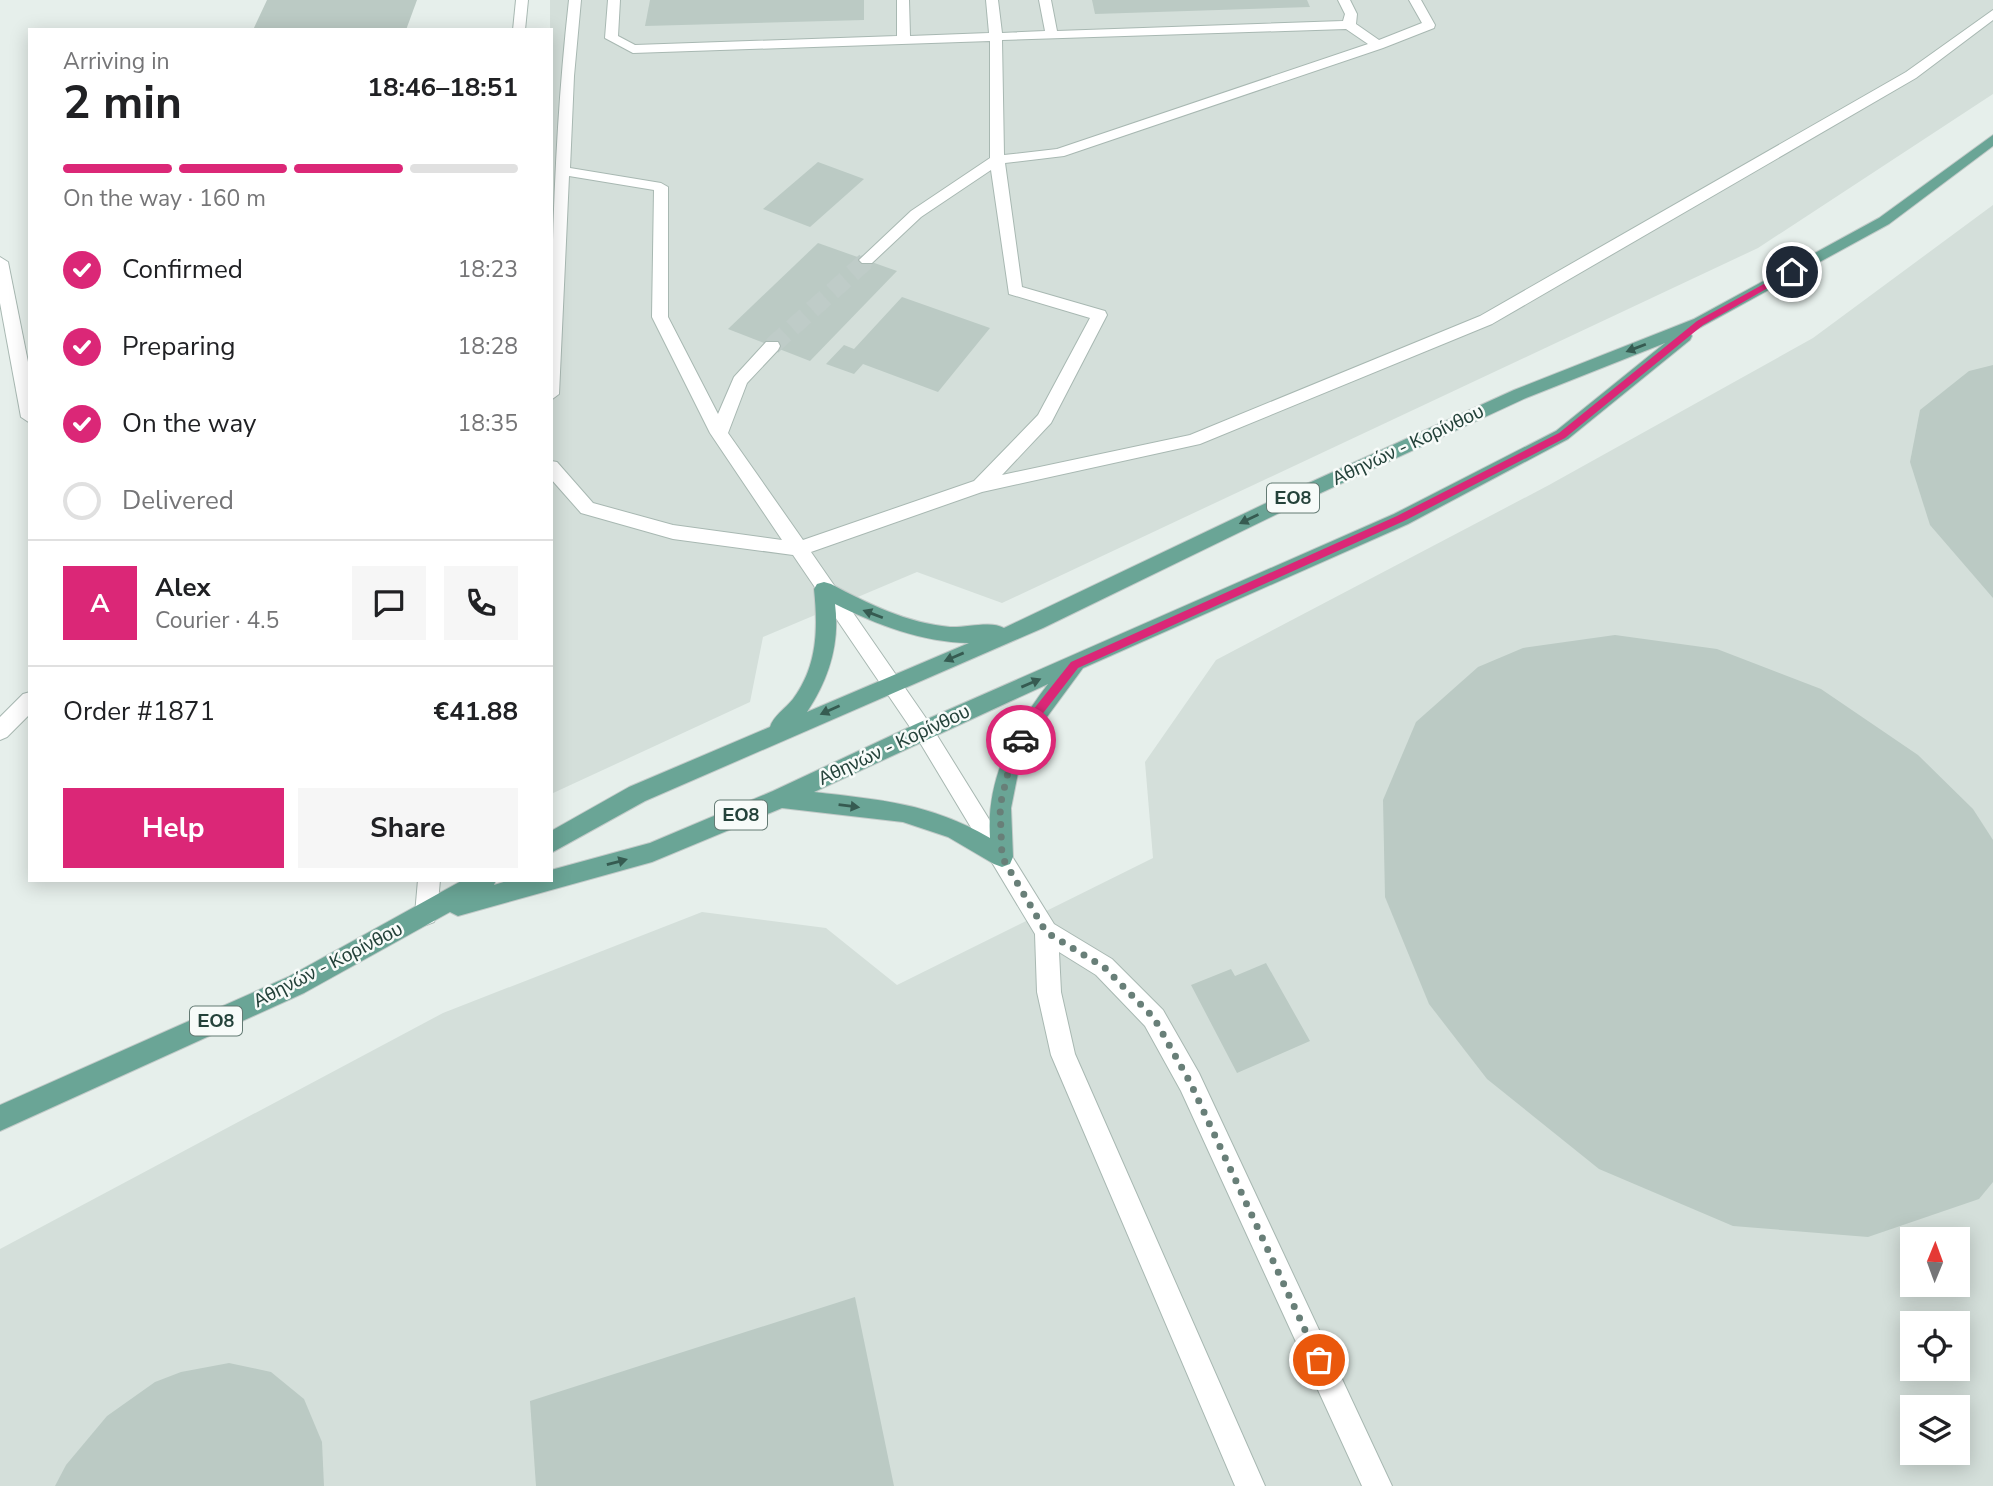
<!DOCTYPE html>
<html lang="en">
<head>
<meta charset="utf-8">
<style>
  :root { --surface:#fff; --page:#f6f6f6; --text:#202124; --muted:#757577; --line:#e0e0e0; --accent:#db2777 }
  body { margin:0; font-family:"Nunito Sans",sans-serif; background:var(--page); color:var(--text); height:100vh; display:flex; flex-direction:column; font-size:26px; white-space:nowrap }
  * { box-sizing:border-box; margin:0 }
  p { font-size:23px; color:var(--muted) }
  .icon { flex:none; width:38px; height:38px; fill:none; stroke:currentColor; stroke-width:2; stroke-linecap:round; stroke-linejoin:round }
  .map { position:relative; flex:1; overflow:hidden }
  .panel { position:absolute; left:28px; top:28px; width:525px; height:854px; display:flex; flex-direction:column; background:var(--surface); border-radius:0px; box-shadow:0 4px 18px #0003 }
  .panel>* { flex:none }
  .needle { width:46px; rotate:1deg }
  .tools { position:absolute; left:1900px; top:1227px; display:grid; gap:14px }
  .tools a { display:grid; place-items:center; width:70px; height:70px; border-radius:0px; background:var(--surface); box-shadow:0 4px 18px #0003; font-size:35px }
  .pin { position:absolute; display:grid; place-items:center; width:60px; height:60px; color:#fff; margin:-30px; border:4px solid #fff; border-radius:50%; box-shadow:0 2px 7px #0007 }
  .courier { position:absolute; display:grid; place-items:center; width:70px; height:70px; margin:-35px; border:5px solid #db2777; border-radius:50%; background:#fff; color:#222; box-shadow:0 2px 9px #0007 }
  .summary em { font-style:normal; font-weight:700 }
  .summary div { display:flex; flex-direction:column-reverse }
  .summary { display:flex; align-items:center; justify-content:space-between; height:119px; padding:0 35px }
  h1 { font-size:46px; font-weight:700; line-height:52px }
  .bar { display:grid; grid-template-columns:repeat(4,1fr); gap:10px 7px; align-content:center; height:84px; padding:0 35px }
  .bar i { height:9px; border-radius:5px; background:var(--line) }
  .bar .on { background:var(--accent) }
  .bar p { grid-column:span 4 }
  .line { display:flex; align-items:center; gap:18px; padding:0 35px; border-top:2px solid var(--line) }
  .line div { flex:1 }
  .round { display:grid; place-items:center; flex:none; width:74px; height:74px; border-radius:0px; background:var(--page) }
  ol { padding:0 35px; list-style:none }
  li { display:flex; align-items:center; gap:21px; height:77px }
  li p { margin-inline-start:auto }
  li .icon { padding:7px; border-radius:50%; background:var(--accent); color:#fff; stroke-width:4 }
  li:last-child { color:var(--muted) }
  li i { width:38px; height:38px; border:4px solid var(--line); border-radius:50% }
  .cta { display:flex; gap:14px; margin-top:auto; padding:14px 35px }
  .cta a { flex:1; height:80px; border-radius:0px; background:var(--accent); color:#fff; font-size:28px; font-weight:700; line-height:80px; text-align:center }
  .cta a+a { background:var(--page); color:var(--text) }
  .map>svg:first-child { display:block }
  .built { fill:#d4dfda; fill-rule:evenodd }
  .building { fill:#bbcac4 }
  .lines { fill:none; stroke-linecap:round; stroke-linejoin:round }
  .minor-tunnel-far1 { stroke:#bfccc8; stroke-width:14; stroke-dasharray:14 7; stroke-linecap:butt }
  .minor-tunnel { stroke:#bfccc8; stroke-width:18; stroke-dasharray:18 9; stroke-linecap:butt }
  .minor-casing { stroke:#a8b8b2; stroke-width:2 }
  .major-casing { stroke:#c2cac8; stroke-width:2 }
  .minor { fill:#fff; fill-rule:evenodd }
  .major { fill:#6aa596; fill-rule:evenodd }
  .oneway { fill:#365b51 }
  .route { fill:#db2777 }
  .done { stroke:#687f78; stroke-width:7; stroke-dasharray:0 12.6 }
  .labels { text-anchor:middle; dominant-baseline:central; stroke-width:5; stroke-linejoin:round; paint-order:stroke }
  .shield { fill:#f7fbf9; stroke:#637a73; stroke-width:2 }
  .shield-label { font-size:18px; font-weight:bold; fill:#24423a }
  .street-label { font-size:19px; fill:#24423a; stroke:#f7fbf9 }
</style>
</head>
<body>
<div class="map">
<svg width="1993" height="1486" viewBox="0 0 1993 1486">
  <rect width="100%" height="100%" fill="#e6efeb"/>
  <g class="built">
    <polygon points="550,0 1993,0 1993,94 1758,248 1002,603 917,572 763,637 750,702 551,794"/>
    <path d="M 1993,205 L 1993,1486 L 0,1486 L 0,1249 L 443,1013 L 702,912 L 826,928 L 897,985 L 1153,858 L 1145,762 L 1216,660 L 1549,485 L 1813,338 ZM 1913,1239 L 1958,1239 L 1958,1284 L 1913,1284 ZM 1913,1323 L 1958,1323 L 1958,1368 L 1913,1368 ZM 1913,1407 L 1958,1407 L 1958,1452 L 1913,1452 Z"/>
  </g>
  <g class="building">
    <polygon points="267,0 417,0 406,30 253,30"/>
    <polygon points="650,0 864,0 864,20 645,26"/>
    <polygon points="1092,0 1307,0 1310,7 1095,14"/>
    <polygon points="818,162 864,179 810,227 763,209"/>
    <polygon points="818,243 897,271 810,361 728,329"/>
    <polygon points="902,297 990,328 938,392 863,364 854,374 826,364 844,345 854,349"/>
    <polygon points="1993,365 1993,598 1930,525 1910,462 1920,410 1969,371"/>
    <polygon points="1615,635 1717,649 1821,689 1918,755 1973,809 1993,840 1993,1182 1979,1199 1868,1237 1733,1226 1599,1169 1487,1079 1429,1004 1385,897 1383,800 1416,722 1478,667 1523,648"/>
    <polygon points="1266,963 1310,1041 1237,1073 1191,985 1231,969 1235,976"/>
    <polygon points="855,1297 894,1486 536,1486 530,1401"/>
    <polygon points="229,1363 271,1372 304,1399 322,1442 324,1486 55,1486 66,1465 107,1416 155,1382 181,1372"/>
  </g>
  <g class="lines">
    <polyline class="minor-tunnel-far1" points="865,262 867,260"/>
    <polyline class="minor-tunnel" points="772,346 867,260"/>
    <defs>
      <g id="minor">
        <polygon points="516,0 528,0 525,30 513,30"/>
        <path d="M 569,0 L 581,0 L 574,76 L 570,168 L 661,183 L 668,187 L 668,317 L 718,414 L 734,377 L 766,342 L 778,342 L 780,346 L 778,350 L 747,383 L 728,433 L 803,540 L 974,481 L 1038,415 L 1090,318 L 1009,294 L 991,170 L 921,217 L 872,263 L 862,263 L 859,260 L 911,211 L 990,158 L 990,41 L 633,53 L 605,38 L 608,0 L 620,0 L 618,36 L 635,45 L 897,36 L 897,0 L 909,0 L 910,36 L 989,33 L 986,0 L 998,0 L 1002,33 L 1045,31 L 1039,0 L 1051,0 L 1057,31 L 1343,21 L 1345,14 L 1338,0 L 1350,0 L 1357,14 L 1356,24 L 1379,40 L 1422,23 L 1409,0 L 1421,0 L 1435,25 L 1434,28 L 1383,48 L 1064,156 L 1005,163 L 1022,287 L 1105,311 L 1107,315 L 1051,423 L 1002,475 L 1190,435 L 1480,316 L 1906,72 L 1993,10 L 1993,20 L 1916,78 L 1492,324 L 1200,444 L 982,492 L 811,552 L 930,724 L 1054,924 L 1112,959 L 1163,1010 L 1199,1073 L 1392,1486 L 1362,1486 L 1181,1091 L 1145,1026 L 1096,975 L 1059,952 L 1061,992 L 1075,1054 L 1265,1486 L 1235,1486 L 1051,1055 L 1037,992 L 1035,934 L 916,736 L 793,555 L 673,539 L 581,513 L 551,479 L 551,461 L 557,462 L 593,503 L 673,525 L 782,540 L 710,433 L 652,317 L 654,190 L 569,176 L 559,394 L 551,400 C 551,266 554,133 569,0 ZM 1346,29 L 1368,44 L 1057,149 L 1004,155 L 1002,40 Z"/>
        <polygon points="0,257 8,262 30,372 30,423 21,417 0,303"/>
        <polygon points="30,692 30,714 7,737 0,740 0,717 23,694"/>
        <polygon points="418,880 440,880 437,914 434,922 426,925 418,922 415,914"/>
      </g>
      <path id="major" d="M 1993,135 L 1993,146 L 1889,224 L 1690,333 L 1692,336 L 1690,340 L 1568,439 L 1408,524 L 1083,668 L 1044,721 L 1019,768 L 1011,808 L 1013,857 L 1010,864 L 1002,867 L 994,864 L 948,837 L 903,822 L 782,808 L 652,862 L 458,916 L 450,912 L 304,993 L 0,1131 L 0,1105 L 288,977 L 463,880 L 496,880 L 494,885 L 510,880 L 551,880 L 551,870 L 650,843 L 773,791 L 916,724 L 1394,514 L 1556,431 L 1665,343 L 1526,398 L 1312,497 L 1043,628 L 645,801 L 551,853 L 551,831 L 629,787 L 770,727 C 773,716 786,708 793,699 C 818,665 818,628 814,589 L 817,584 L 824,582 L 831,584 C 868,604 907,623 950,627 C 966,628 991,620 1004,628 L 1300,487 L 1514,390 L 1694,319 L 1879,218 ZM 835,604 C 878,625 921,642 969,643 L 807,712 C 829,679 840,644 835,604 ZM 1048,684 C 1013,730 986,778 990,838 C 930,803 881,800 814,792 Z"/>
    </defs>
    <use href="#minor" class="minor-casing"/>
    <use href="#major" class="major-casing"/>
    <use href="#minor" class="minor"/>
    <use href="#major" class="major"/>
  </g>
  <defs><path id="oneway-solid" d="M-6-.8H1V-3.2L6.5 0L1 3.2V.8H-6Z" transform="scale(1.75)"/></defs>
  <g class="oneway">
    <use href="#oneway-solid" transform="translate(1636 348) rotate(159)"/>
    <use href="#oneway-solid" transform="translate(1249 519) rotate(154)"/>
    <use href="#oneway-solid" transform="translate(873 614) rotate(-159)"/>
    <use href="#oneway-solid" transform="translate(954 657) rotate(157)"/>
    <use href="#oneway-solid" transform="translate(1031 683) rotate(-23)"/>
    <use href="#oneway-solid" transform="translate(830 710) rotate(156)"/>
    <use href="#oneway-solid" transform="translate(849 806) rotate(7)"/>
    <use href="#oneway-solid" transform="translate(617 862) rotate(-15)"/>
  </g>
  <polygon class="route" points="1789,270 1796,272 1703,325 1565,438 1404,521 1078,668 1037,721 1025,743 1017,743 1016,740 1029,715 1071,662 1397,516 1559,433 1697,321"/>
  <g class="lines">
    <polyline class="done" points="1021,740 1011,760 1000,806 1002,857 1046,932 1104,967 1154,1018 1190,1082 1319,1360"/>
  </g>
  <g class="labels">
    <g class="shield">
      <rect x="1267" y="483.5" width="52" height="29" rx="5"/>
      <rect x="715" y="800.5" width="52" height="29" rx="5"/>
      <rect x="190" y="1006.5" width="52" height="29" rx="5"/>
    </g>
    <g class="shield-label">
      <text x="1293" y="498">ΕΟ8</text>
      <text x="741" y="815">ΕΟ8</text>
      <text x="216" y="1021">ΕΟ8</text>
    </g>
    <g class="street-label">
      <text transform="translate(1408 445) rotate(-25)">Αθηνών - Κορίνθου</text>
      <text transform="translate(894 745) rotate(-25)">Αθηνών - Κορίνθου</text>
      <text transform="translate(328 965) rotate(-27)">Αθηνών - Κορίνθου</text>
    </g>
  </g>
</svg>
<div class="tools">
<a><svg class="needle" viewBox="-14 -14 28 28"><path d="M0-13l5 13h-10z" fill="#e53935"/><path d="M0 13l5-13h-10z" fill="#757577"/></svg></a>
<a><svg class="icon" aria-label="locate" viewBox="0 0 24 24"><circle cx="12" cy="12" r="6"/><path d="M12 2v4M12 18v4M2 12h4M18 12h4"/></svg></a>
<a><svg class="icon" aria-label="layers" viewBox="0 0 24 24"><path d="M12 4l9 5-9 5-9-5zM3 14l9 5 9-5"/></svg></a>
</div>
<div class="pin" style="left:1319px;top:1360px;background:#ea580c"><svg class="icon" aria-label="bag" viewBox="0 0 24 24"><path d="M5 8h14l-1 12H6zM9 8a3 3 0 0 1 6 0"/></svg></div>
<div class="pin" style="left:1792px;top:272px;background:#1f2937"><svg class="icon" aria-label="home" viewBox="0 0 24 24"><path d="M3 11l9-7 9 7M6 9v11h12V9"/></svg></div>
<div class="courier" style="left:1021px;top:740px"><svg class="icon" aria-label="car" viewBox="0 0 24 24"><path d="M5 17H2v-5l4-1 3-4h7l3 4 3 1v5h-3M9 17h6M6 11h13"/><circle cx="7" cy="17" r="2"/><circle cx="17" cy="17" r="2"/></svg></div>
<section class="panel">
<div class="summary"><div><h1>2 min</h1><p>Arriving in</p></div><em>18:46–18:51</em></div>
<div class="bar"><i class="on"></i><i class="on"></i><i class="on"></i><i></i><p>On the way · 160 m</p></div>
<ol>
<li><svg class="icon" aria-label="check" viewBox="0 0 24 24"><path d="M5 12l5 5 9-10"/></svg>Confirmed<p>18:23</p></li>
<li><svg class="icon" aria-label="check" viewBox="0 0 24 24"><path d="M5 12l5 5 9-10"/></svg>Preparing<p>18:28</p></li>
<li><svg class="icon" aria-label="check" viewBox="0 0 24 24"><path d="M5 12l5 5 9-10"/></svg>On the way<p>18:35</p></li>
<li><i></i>Delivered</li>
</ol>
<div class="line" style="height:126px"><b class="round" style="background:var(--accent);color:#fff">A</b><div><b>Alex</b><p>Courier · 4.5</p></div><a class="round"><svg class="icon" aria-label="chat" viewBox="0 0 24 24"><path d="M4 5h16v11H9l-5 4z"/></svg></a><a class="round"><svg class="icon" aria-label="phone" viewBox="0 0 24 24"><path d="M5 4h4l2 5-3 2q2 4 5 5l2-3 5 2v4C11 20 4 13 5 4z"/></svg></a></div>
<div class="line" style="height:91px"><div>Order #1871</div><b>€41.88</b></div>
<div class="cta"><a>Help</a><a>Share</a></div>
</section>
</div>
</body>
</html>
